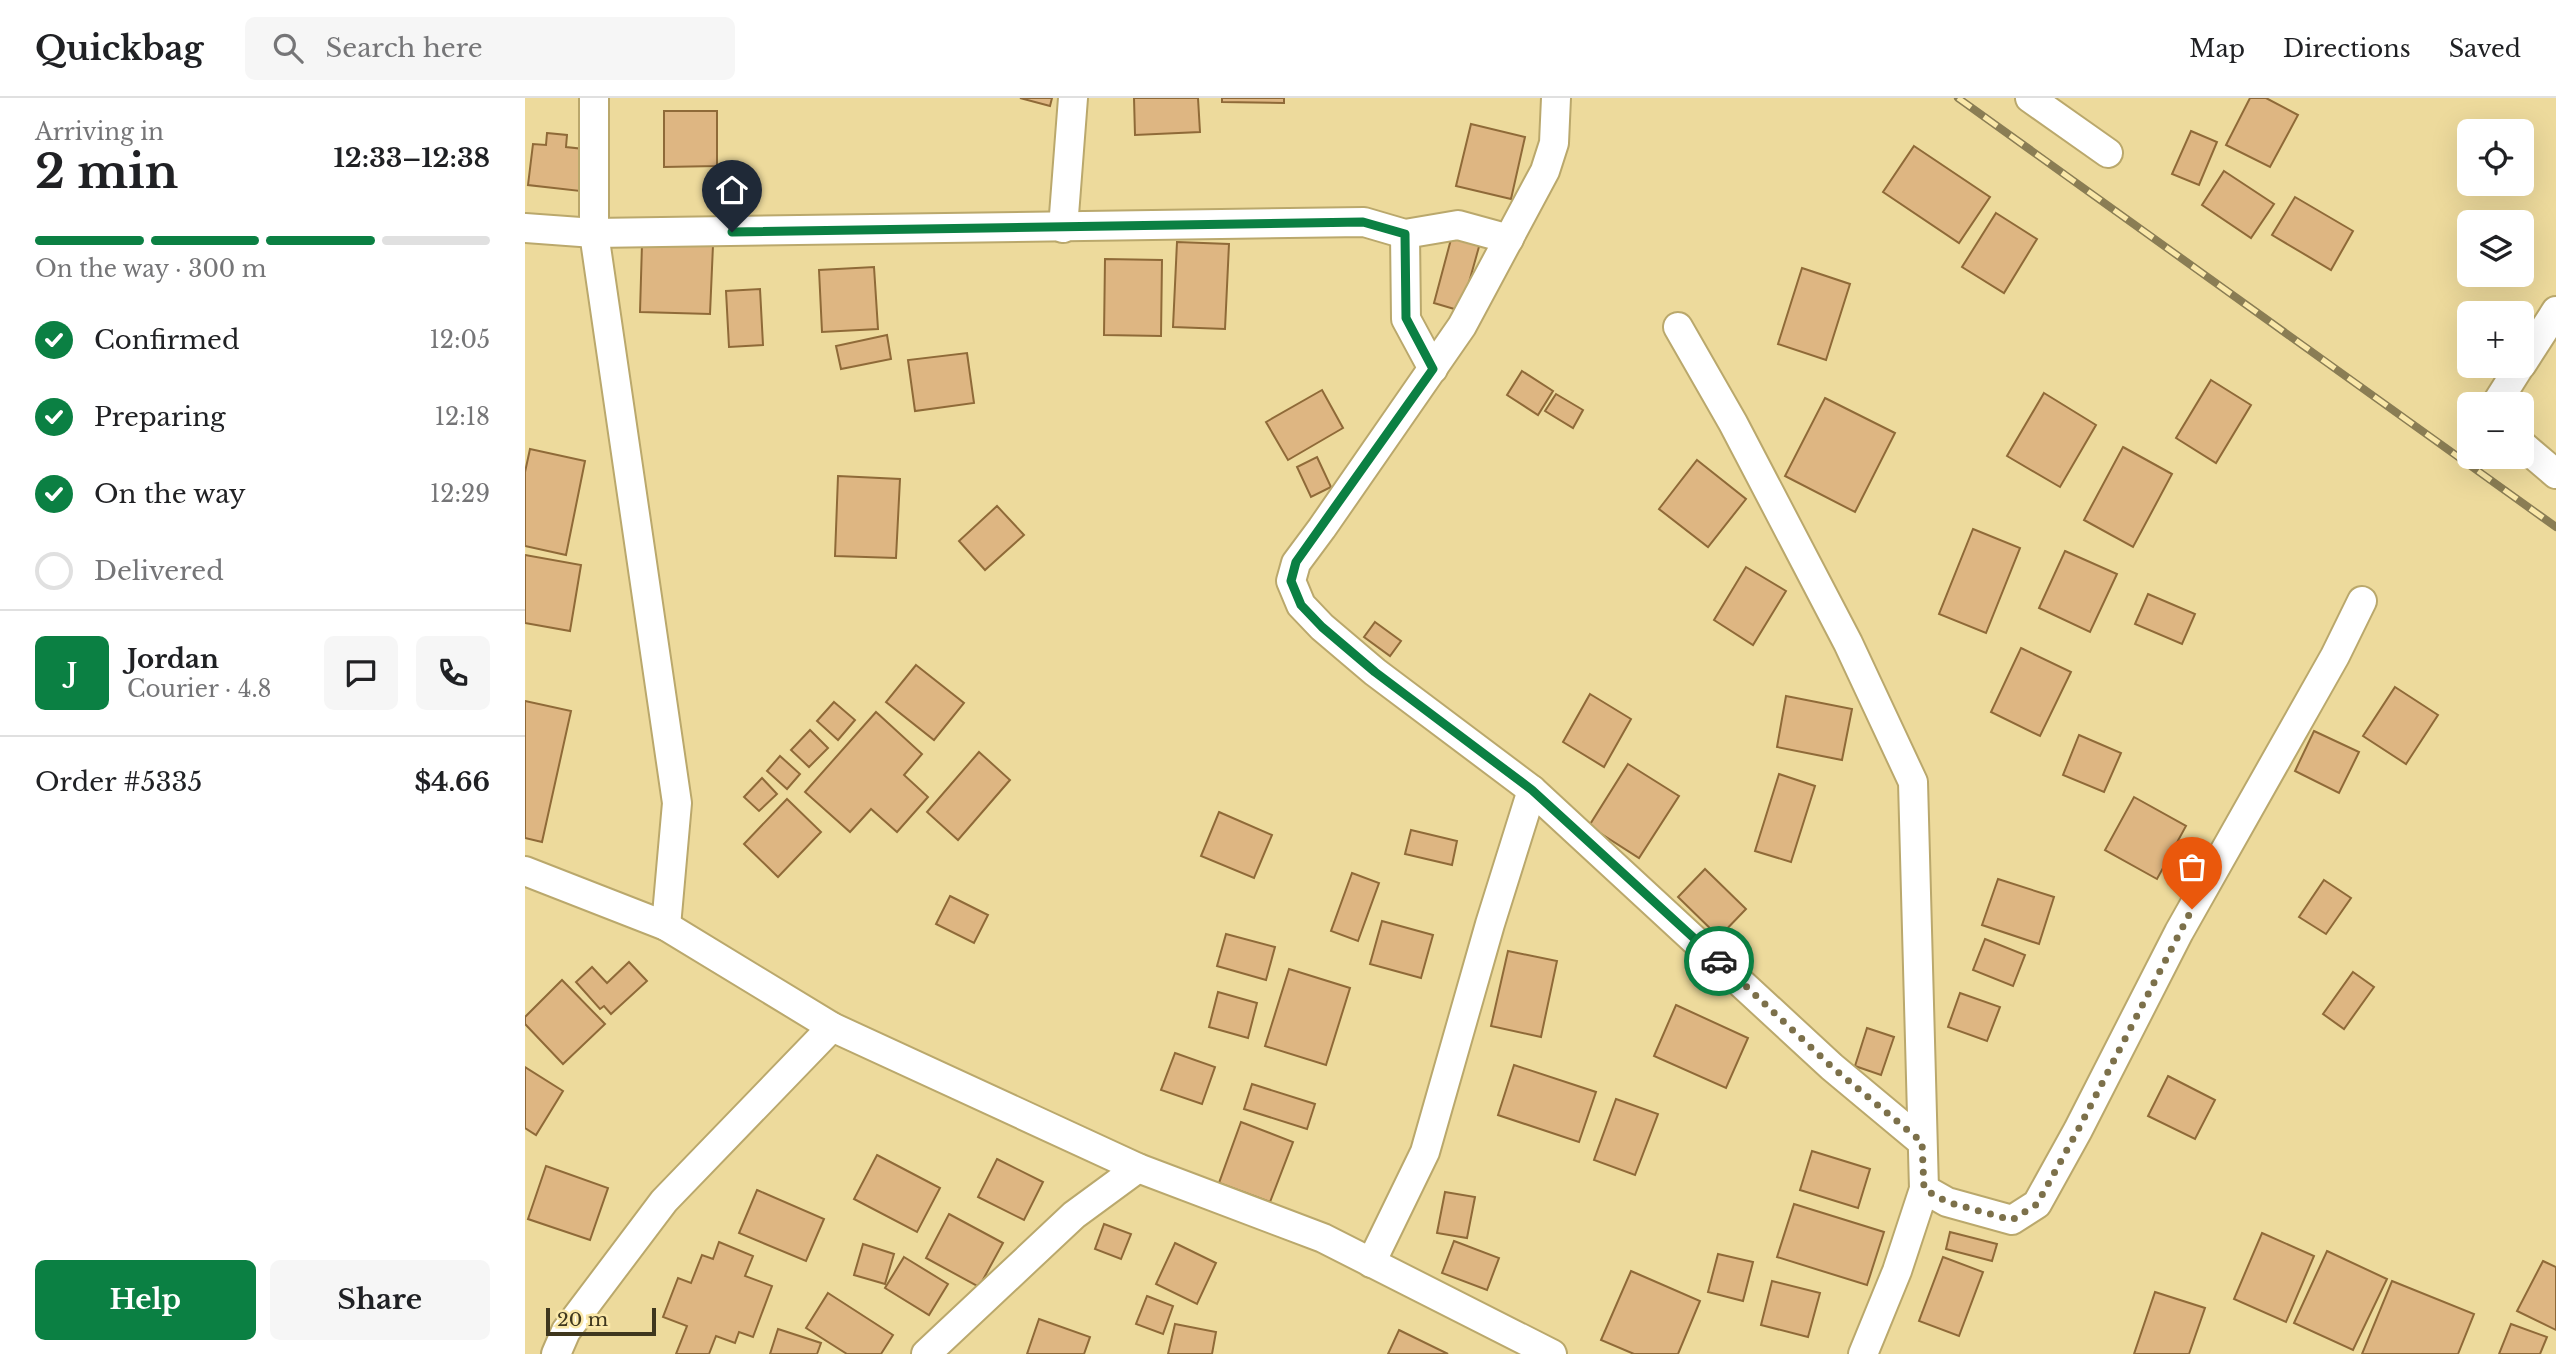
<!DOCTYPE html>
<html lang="en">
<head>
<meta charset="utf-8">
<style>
  :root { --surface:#fff; --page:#f6f6f6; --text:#202124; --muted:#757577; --line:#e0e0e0; --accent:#0b8043 }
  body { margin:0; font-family:"Libre Baskerville",serif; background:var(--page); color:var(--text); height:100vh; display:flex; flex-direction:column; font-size:26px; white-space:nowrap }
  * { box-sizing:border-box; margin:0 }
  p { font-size:23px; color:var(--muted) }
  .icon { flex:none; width:38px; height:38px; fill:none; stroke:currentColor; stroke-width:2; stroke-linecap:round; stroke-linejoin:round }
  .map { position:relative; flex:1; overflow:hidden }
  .side { display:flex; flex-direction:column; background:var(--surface); width:525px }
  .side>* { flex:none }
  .fabs { position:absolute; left:1932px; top:21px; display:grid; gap:14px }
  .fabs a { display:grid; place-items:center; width:77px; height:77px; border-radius:10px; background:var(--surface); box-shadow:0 7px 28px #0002; font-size:35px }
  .scale { position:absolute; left:21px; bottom:18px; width:110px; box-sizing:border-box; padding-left:7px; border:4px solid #3f371e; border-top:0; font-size:19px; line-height:24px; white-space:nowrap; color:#3f371e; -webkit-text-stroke:5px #fae8a9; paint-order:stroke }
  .pin { position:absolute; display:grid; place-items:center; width:60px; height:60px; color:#fff; margin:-72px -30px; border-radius:50% 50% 50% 0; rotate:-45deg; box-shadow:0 0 7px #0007 }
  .pin .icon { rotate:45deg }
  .courier { position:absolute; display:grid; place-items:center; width:70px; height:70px; margin:-35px; border:5px solid #0b8043; border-radius:50%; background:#fff; color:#222; box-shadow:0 2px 9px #0007 }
  .summary em { font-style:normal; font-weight:700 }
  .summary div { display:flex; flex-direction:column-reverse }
  .summary { display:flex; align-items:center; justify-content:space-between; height:119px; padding:0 35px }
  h1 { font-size:46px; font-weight:700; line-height:52px }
  .bar { display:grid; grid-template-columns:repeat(4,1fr); gap:10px 7px; align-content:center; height:84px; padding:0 35px }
  .bar i { height:9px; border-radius:5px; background:var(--line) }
  .bar .on { background:var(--accent) }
  .bar p { grid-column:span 4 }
  .line { display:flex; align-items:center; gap:18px; padding:0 35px; border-top:2px solid var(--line) }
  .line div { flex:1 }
  .round { display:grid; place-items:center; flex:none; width:74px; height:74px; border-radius:10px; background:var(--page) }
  ol { padding:0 35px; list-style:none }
  li { display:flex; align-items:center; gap:21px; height:77px }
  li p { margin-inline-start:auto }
  li .icon { padding:7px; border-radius:50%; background:var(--accent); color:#fff; stroke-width:4 }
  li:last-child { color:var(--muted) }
  li i { width:38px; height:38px; border:4px solid var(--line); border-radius:50% }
  .action { display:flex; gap:14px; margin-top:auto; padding:14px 35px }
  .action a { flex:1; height:80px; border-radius:10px; background:var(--accent); color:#fff; font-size:28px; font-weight:700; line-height:80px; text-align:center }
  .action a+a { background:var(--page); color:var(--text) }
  header { display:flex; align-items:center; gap:42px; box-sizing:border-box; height:98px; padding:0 35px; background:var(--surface); border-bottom:2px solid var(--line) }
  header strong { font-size:33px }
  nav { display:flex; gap:38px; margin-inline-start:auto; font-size:24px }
  .search { width:490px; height:63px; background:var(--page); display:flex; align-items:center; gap:18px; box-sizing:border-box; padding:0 24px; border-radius:10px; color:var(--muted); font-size:26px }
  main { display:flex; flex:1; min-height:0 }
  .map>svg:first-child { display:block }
  .building { fill:#deb682; stroke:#8f6a38; stroke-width:2 }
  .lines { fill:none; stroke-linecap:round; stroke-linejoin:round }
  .street-casing { stroke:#baa86c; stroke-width:32 }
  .street { stroke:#fff; stroke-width:28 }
  .rail-casing { stroke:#8a7d54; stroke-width:8 }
  .rail { stroke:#fae8a9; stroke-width:5; stroke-dasharray:16; stroke-linecap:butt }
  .done { stroke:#7c704a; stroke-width:7; stroke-dasharray:0 12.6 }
  .route { stroke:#0b8043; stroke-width:9 }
</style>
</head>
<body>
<header>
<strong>Quickbag</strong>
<div class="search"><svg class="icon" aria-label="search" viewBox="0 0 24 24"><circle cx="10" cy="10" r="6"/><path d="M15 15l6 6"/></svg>Search here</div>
<nav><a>Map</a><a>Directions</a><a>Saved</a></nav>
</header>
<main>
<section class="side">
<div class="summary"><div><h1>2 min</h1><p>Arriving in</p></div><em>12:33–12:38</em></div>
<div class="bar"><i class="on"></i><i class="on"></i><i class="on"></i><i></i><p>On the way · 300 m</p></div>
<ol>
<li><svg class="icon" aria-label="check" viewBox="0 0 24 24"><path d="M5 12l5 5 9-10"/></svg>Confirmed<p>12:05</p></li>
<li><svg class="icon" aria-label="check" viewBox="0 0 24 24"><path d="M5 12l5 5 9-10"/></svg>Preparing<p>12:18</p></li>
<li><svg class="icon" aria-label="check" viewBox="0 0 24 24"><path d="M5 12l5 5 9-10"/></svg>On the way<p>12:29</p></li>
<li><i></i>Delivered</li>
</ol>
<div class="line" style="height:126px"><b class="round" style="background:var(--accent);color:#fff">J</b><div><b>Jordan</b><p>Courier · 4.8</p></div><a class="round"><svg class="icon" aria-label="chat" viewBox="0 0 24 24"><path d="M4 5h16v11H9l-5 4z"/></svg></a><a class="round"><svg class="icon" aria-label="phone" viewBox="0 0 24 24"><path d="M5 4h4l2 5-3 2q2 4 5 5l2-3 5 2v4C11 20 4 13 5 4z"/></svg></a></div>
<div class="line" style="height:91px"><div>Order #5335</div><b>$4.66</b></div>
<div class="action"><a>Help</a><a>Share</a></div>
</section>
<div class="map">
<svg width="2031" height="1256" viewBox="0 0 2031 1256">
  <rect width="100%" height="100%" fill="#edda9c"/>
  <g class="building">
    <polygon points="495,0 527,0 525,8"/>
    <polygon points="609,0 673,0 675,34 610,37"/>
    <polygon points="697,0 759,0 759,5 697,4"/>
    <polygon points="1725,0 1741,0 1773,17 1745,69 1701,47"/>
    <polygon points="139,13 192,13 192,68 139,69"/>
    <polygon points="946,26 1000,39 986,101 931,88"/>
    <polygon points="1666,33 1692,44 1674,87 1647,76"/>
    <polygon points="22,35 42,37 41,49 59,51 55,93 3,87 8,46 21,47"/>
    <polygon points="1389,48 1465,99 1434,145 1358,94"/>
    <polygon points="1699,73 1749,106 1726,140 1677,107"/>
    <polygon points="1770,99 1828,133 1806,172 1747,137"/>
    <polygon points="1471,115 1512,141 1479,195 1437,169"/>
    <polygon points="929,130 957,138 936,213 909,205"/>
    <polygon points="652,144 704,146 700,231 648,229"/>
    <polygon points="117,146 188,147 185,216 115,214"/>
    <polygon points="580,161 637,162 636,238 579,237"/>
    <polygon points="349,169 353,231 297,234 294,172"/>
    <polygon points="1277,170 1325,186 1301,262 1253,246"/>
    <polygon points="235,191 238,247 204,249 201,193"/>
    <polygon points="362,237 366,261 316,271 311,248"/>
    <polygon points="442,255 449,305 390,313 383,262"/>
    <polygon points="997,273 1028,293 1013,317 982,297"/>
    <polygon points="1686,282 1726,307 1691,365 1651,340"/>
    <polygon points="797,292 818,330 763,362 741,324"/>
    <polygon points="1519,295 1571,327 1535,389 1482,358"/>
    <polygon points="1031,296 1058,312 1048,330 1020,313"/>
    <polygon points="1300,300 1370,335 1330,414 1260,378"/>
    <polygon points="1598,349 1647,376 1608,449 1559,422"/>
    <polygon points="5,351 60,363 41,457 0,448 0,374"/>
    <polygon points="792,359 806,389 786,399 772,369"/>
    <polygon points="1172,362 1221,401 1183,449 1134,411"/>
    <polygon points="313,378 375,381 371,460 310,458"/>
    <polygon points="472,408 499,437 460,472 434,443"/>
    <polygon points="1448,431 1495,450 1461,535 1414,516"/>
    <polygon points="1540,453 1592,476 1565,534 1514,510"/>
    <polygon points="0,457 56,467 45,533 0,525"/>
    <polygon points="1221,469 1261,493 1228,547 1189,522"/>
    <polygon points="1623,496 1670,516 1657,546 1610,526"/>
    <polygon points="850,524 876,543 865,558 839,539"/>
    <polygon points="1496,550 1546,574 1515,638 1466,614"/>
    <polygon points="391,567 439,605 409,642 361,604"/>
    <polygon points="1870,589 1913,617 1881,666 1838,638"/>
    <polygon points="1065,596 1106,621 1079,669 1038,644"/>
    <polygon points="1261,598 1327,611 1317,662 1252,649"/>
    <polygon points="0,603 46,613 17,744 0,740"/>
    <polygon points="309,604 330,622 313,642 292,623"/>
    <polygon points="351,614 397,656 379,677 403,699 372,734 346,711 325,734 280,694"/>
    <polygon points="285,632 303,650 284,669 266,652"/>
    <polygon points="1789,633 1834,654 1814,695 1770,673"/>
    <polygon points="1554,637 1596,655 1579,694 1538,677"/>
    <polygon points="454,654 485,682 433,742 402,714"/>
    <polygon points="255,658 275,676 262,691 242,673"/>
    <polygon points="1103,666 1154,698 1114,760 1064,728"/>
    <polygon points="1254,676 1290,688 1266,764 1230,753"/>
    <polygon points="237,680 252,696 234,713 219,699"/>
    <polygon points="1609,699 1661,728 1632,781 1580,752"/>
    <polygon points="262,701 296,734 253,779 219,746"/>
    <polygon points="694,714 747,737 729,780 676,758"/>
    <polygon points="886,732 932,743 927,767 880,756"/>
    <polygon points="1180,771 1221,811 1194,839 1153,799"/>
    <polygon points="827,775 854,785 833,843 806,833"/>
    <polygon points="1473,781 1529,799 1514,846 1457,827"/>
    <polygon points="1799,782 1826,800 1801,836 1774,819"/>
    <polygon points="425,798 463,817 449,845 411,826"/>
    <polygon points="857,823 908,837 896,880 845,866"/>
    <polygon points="701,836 750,849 741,882 692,868"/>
    <polygon points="1460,841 1500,857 1488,888 1448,872"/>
    <polygon points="983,853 1032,863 1016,939 966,928"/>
    <polygon points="104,864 122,883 86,916 79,908 75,911 51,884 67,869 82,885"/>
    <polygon points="764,871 825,890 801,967 740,948"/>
    <polygon points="1828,874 1849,889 1819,931 1798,916"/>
    <polygon points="37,882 80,926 38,966 0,926 0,919"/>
    <polygon points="693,894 732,905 723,940 684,929"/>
    <polygon points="1435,895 1475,909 1462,943 1423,929"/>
    <polygon points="1151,907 1223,940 1201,990 1129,958"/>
    <polygon points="1342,930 1369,939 1356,977 1330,968"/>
    <polygon points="650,955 690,969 677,1006 636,992"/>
    <polygon points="989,967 1071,994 1054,1044 973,1017"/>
    <polygon points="0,969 38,993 11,1037 0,1030"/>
    <polygon points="1643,978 1690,1002 1670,1041 1623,1018"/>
    <polygon points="727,986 790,1006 782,1031 719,1011"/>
    <polygon points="1091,1001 1133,1016 1110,1077 1069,1062"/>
    <polygon points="716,1024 768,1044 745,1104 694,1085"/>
    <polygon points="1287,1053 1345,1071 1333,1110 1275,1092"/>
    <polygon points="352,1057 415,1090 392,1134 329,1101"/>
    <polygon points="472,1061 518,1084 499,1122 453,1099"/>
    <polygon points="21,1068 83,1090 65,1142 3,1121"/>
    <polygon points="232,1092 299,1121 281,1163 214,1135"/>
    <polygon points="920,1094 950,1099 942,1140 912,1135"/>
    <polygon points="1269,1106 1359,1134 1342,1187 1252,1159"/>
    <polygon points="424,1116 478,1145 454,1189 401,1160"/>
    <polygon points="579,1126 606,1136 596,1161 570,1151"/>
    <polygon points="1425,1134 1472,1146 1467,1163 1421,1151"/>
    <polygon points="1737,1135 1789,1158 1761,1224 1709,1201"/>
    <polygon points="929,1143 974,1160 962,1192 917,1175"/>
    <polygon points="194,1144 228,1158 220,1178 247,1188 228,1239 214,1234 210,1245 191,1238 184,1256 151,1256 162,1228 138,1219 153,1180 166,1185 177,1157 188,1161"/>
    <polygon points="650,1145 691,1165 672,1206 631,1186"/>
    <polygon points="338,1146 369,1156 360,1186 329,1177"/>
    <polygon points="1802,1153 1862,1181 1828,1252 1769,1225"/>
    <polygon points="1193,1156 1228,1164 1218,1203 1183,1194"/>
    <polygon points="379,1159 423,1186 404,1217 360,1190"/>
    <polygon points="1418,1159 1458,1174 1434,1238 1394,1223"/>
    <polygon points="2018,1163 2031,1169 2031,1232 1992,1213"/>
    <polygon points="1106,1173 1175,1203 1153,1256 1109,1256 1076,1242"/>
    <polygon points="1247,1183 1295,1195 1283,1239 1236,1227"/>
    <polygon points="1867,1183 1949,1216 1933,1256 1837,1256"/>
    <polygon points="1630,1194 1680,1210 1664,1256 1609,1256"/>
    <polygon points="303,1195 368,1237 356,1256 322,1256 281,1230"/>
    <polygon points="622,1198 648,1208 638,1236 611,1226"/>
    <polygon points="514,1221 565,1239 559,1256 502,1256"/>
    <polygon points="650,1226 691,1234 687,1256 643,1256"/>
    <polygon points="1986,1226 2022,1239 2015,1256 1974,1256"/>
    <polygon points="253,1231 296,1245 292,1256 245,1256"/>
    <polygon points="874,1232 923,1256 863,1256"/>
  </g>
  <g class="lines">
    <defs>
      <g id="street">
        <polyline points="69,0 69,135 152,705 141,828"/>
        <polyline points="1031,0 1029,45 1020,73 937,228 797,430 771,465 766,483 776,507 797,529 850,574 1007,692 1307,969 1397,1044"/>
        <polyline points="1505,0 1583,55"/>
        <polyline points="0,130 69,135 839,124 880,136 933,127 984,141"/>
        <polyline points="538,130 548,0"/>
        <polyline points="880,136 881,221 908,271"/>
        <polyline points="1153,229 1208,325 1323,545 1388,684 1399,1091 1372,1173 1338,1256"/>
        <polyline points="1997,266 2031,213"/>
        <polyline points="1971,306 1995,268"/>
        <polyline points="1997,347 2031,376"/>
        <polyline points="0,773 141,828 307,929 613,1070 798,1140 1027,1256"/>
        <polyline points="1399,1091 1422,1104 1487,1122 1512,1106 1553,1032 1654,834 1810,558 1837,503"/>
        <polyline points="846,1165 900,1054 965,826 1007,692"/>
        <polyline points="31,1256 41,1233 139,1103 307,929"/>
        <polyline points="401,1256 549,1117 613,1070"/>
      </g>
    </defs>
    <use href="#street" class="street-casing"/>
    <use href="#street" class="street"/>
    <defs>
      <polyline id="rail" points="1433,0 2031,429"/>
    </defs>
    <use href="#rail" class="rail-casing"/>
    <use href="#rail" class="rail"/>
  </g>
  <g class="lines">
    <polyline class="done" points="1194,863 1307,969 1397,1044 1399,1091 1422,1104 1487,1122 1512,1106 1553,1032 1667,811"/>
    <polyline class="route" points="207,134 838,124 880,136 881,220 908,271 771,464 766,483 776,507 797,529 850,574 1007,692 1194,863"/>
  </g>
</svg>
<div class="fabs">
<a><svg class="icon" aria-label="locate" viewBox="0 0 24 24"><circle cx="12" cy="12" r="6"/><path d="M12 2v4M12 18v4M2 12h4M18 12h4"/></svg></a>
<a><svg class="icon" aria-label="layers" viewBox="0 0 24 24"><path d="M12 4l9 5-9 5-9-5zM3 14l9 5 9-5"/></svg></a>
<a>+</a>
<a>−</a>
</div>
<div class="scale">20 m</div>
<div class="pin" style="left:1667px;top:811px;background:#ea580c"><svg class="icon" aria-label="bag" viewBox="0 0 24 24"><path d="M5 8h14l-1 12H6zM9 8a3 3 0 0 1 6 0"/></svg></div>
<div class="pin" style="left:207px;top:134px;background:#1f2937"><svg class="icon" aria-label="home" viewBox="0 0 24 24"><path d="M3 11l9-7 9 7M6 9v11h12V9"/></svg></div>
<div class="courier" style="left:1194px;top:863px"><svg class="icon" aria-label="car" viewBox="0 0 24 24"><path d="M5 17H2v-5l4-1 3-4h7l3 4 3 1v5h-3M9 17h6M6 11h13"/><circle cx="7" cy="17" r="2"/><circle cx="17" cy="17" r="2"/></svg></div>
</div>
</main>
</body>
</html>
